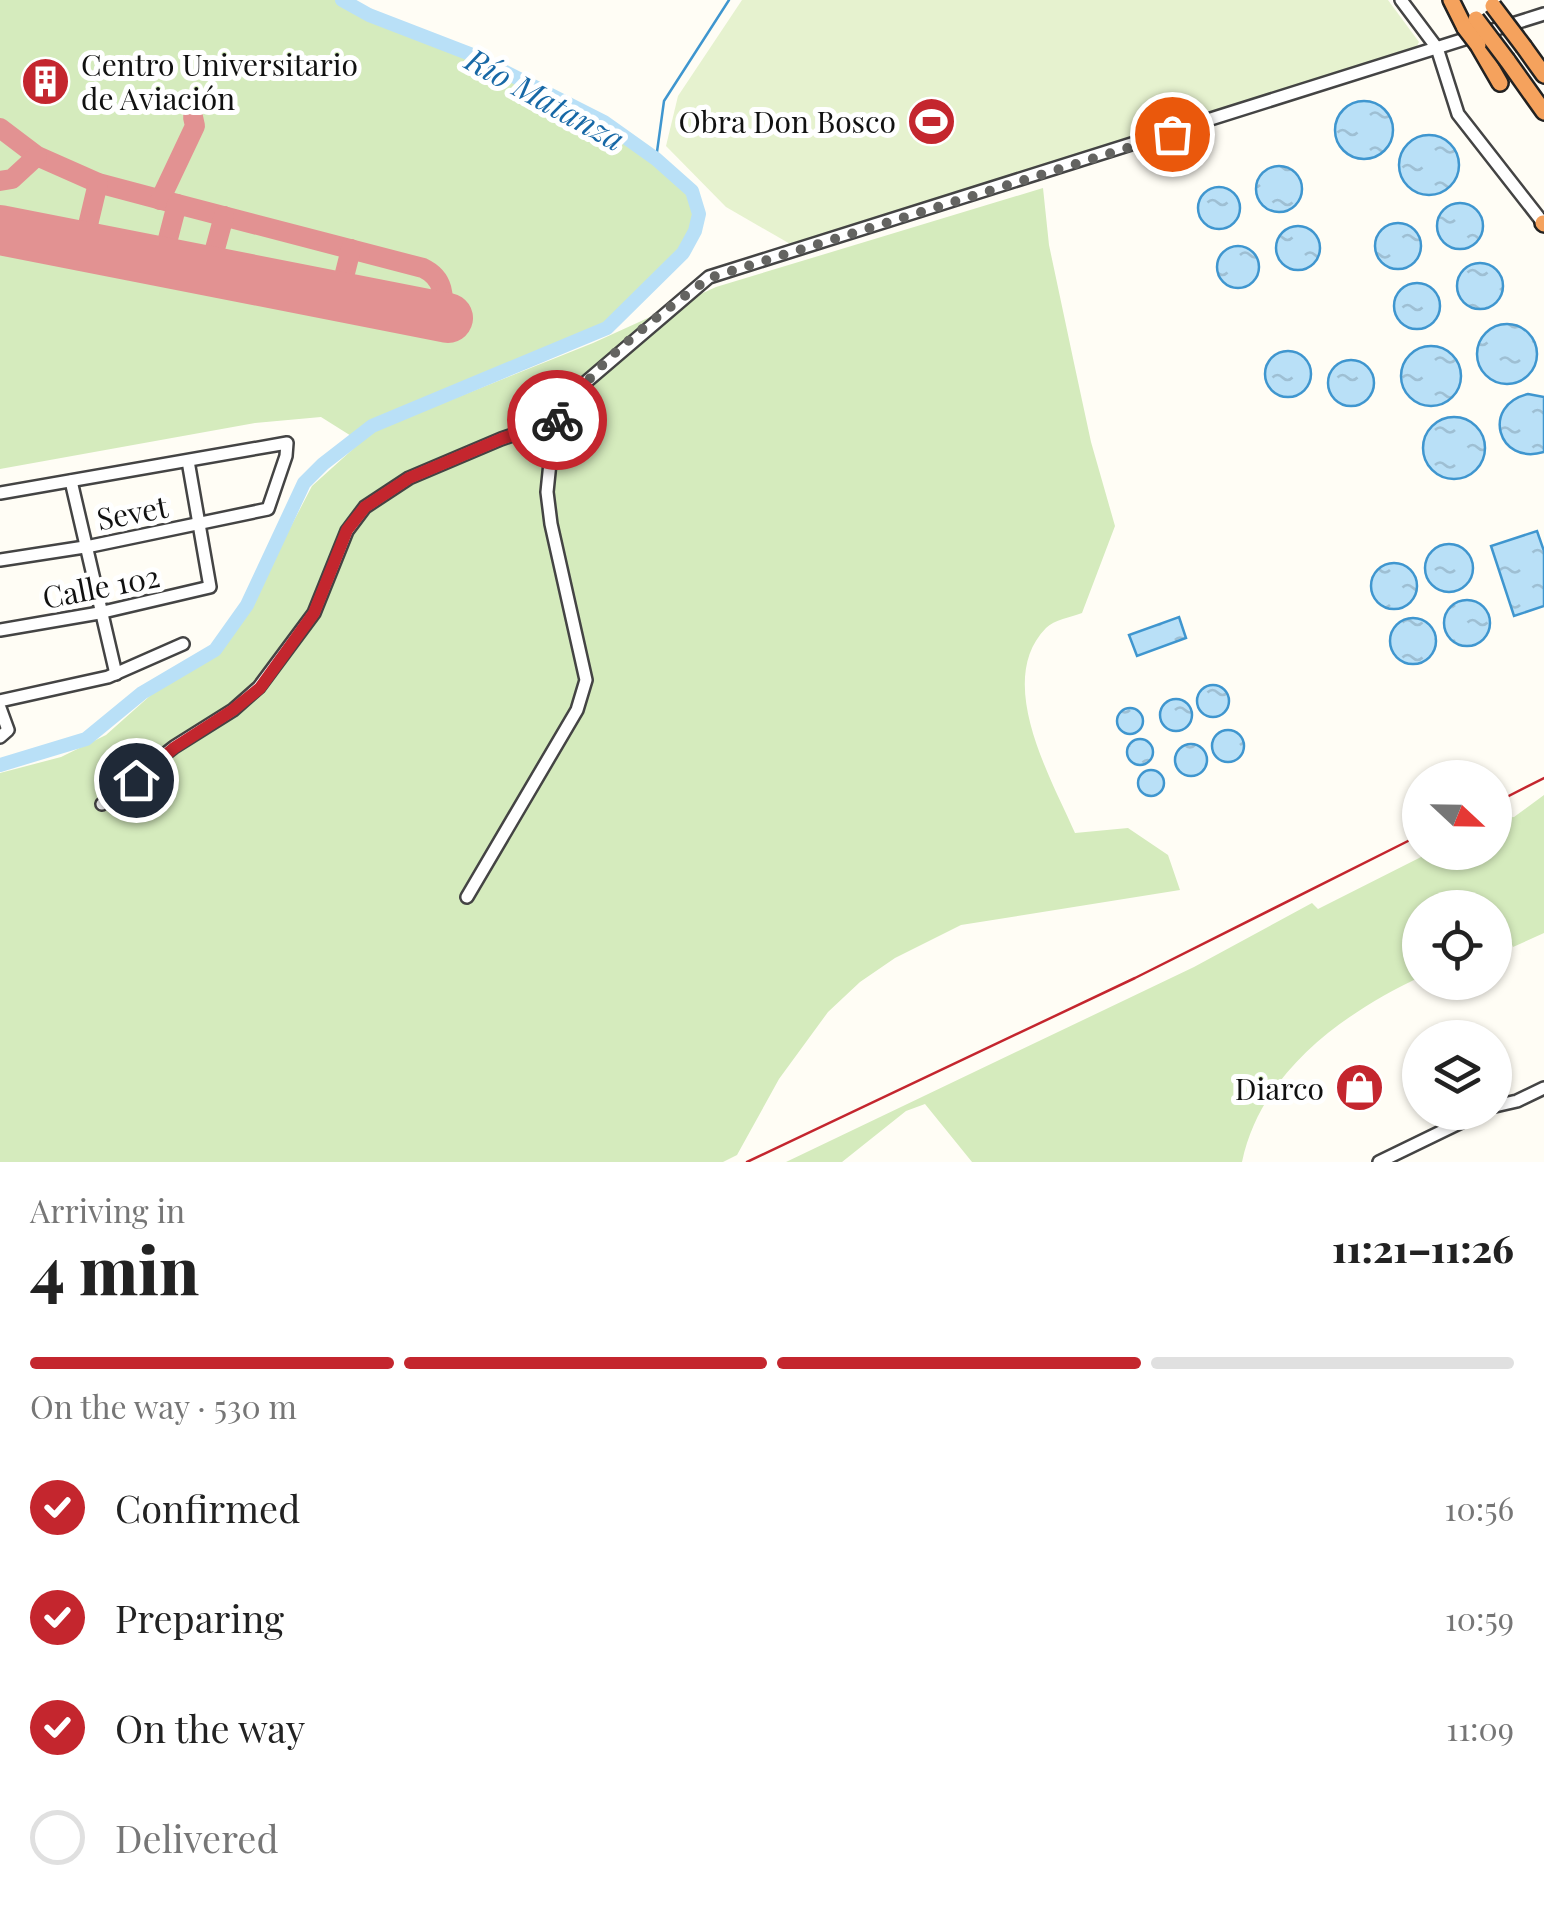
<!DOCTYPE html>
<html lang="en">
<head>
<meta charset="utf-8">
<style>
  :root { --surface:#fff; --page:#f6f6f6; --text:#222; --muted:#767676; --line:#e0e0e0; --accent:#c4262e }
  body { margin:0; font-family:"Playfair Display",serif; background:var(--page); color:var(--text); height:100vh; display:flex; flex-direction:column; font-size:38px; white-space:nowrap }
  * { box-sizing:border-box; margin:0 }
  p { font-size:32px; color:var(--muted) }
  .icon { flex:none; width:55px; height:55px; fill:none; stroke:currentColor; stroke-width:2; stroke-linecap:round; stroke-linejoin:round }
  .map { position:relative; height:1162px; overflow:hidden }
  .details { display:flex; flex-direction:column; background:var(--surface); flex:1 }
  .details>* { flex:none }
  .needle { width:65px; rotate:112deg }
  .controls { position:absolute; left:1402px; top:760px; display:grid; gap:20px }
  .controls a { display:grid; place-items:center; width:110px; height:110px; border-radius:50%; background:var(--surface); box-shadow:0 2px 8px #0004; font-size:50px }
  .pin { position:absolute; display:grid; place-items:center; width:85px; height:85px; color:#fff; margin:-42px; border:5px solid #fff; border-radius:50%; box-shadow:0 2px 10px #0007 }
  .courier { position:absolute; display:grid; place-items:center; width:100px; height:100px; margin:-50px; border:8px solid #c4262e; border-radius:50%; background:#fff; color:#222; box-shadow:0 2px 12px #0007 }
  .headline em { font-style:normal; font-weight:800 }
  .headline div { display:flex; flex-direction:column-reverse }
  .headline { display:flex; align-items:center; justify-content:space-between; height:170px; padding:0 30px }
  h1 { font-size:65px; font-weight:800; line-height:75px }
  .bar { display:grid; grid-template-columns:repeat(4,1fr); gap:15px 10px; align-content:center; height:120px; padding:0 30px }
  .bar i { height:12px; border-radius:8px; background:var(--line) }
  .bar .selected { background:var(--accent) }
  .bar p { grid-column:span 4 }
  ol { padding:0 30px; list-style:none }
  li { display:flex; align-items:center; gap:30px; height:110px }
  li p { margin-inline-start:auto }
  li .icon { padding:10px; border-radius:50%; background:var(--accent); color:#fff; stroke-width:4 }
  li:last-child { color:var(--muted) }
  li i { width:55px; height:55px; border:5px solid var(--line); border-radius:50% }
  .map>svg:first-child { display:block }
  .green { fill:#d5ebbd }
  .pitch { fill:#e6f2cf }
  .water { fill:url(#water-ripples); stroke:#3f96cf; stroke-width:2.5 }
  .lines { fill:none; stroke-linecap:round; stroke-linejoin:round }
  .stream { stroke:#3f96cf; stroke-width:2.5 }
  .river { stroke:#b9e0f7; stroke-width:14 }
  .taxiway { stroke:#e29292; stroke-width:20 }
  .runway { stroke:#e29292; stroke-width:50 }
  .minor-casing { stroke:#444; stroke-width:16 }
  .highway-casing { stroke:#222; stroke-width:20 }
  .minor { stroke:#fff; stroke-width:11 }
  .highway { stroke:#f5a25d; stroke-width:15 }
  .rail { stroke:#c4262e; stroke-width:2.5 }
  .highway-bridge-casing { stroke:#222; stroke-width:20; stroke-linecap:butt }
  .highway-bridge { stroke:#f5a25d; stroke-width:15 }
  .done { stroke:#646461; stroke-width:10; stroke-dasharray:0 18 }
  .route { stroke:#c4262e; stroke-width:12 }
  .labels { text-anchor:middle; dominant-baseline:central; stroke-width:10; stroke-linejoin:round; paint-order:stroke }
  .poi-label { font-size:30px; fill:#111; stroke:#fff; text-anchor:end }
  .street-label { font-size:30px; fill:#111; stroke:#fff }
  .water-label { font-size:32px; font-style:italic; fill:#1768a6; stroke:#fff }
</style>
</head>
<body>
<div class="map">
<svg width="1544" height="1162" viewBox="0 0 1544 1162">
  <defs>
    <pattern id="water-ripples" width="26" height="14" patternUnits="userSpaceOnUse" patternTransform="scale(2.5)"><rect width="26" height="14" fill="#b9e0f7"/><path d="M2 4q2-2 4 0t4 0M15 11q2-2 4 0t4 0" fill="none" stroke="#9ebfd3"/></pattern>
  </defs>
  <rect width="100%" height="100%" fill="#fffdf5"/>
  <g class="green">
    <polygon points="0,0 342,0 369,15 470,54 604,122 685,184 698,203 699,214 683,253 607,328 372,426 356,439 321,417 255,423 0,469"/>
    <path d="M 1043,188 L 1049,245 L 1074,363 L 1091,442 L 1115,526 L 1082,613 C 1071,617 1054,620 1046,628 C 994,681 1051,778 1075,833 L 1128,828 L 1168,855 L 1180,890 L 961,925 L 895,958 L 860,982 L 828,1012 L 779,1079 L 737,1155 L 723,1162 L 0,1162 L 0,773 L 61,757 L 106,735 L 152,694 L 215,654 L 249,607 L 312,486 L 373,431 L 593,343 L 716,287 Z"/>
    <path d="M 1544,795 L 1544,933 L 1513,947 L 1508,935 L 1495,941 L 1495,908 L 1420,908 L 1420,977 C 1342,1014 1261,1072 1242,1162 L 972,1162 L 925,1104 L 906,1111 L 842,1162 L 786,1162 L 1194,967 L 1312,903 L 1318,909 L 1429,853 L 1495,852 L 1495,819 L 1514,817 Z"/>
  </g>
  <polygon class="pitch" points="742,0 1388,0 1419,42 1415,50 792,245 726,207 666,146 678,96"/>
  <g class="water">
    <circle cx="1364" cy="130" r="29"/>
    <circle cx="1429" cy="165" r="30"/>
    <circle cx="1279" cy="189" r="23"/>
    <circle cx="1219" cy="208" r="21"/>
    <circle cx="1460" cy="226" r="23"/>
    <circle cx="1398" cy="246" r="23"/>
    <circle cx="1298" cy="248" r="22"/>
    <circle cx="1238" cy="267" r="21"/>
    <circle cx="1480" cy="286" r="23"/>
    <circle cx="1417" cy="306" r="23"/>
    <circle cx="1507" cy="354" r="30"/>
    <circle cx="1431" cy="376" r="30"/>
    <circle cx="1288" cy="374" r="23"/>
    <circle cx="1351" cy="383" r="23"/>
    <path d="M 1528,394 L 1544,397 L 1544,452 C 1497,466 1481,405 1528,394 Z"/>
    <circle cx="1454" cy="448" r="31"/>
    <polygon points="1537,531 1544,551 1544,606 1514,616 1491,546"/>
    <circle cx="1449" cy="568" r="24"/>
    <circle cx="1394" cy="586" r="23"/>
    <circle cx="1467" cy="623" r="23"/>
    <polygon points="1179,617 1186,638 1137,656 1129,635"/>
    <circle cx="1413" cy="641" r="23"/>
    <circle cx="1213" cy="701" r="16"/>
    <circle cx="1176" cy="715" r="16"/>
    <circle cx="1130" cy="721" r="13"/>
    <circle cx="1228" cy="746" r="16"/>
    <circle cx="1140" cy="752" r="13"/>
    <circle cx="1191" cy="760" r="16"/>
    <circle cx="1151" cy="783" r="13"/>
  </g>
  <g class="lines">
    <polyline class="stream" points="656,159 664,101 729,0"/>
    <polyline class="river" points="0,765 86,739 142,693 215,650 247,605 304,483 323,464 372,426 607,328 683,253 695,231 699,214 692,191 656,159 604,122 470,54 369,15 342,0"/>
    <g class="taxiway">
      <polyline points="0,128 37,156 98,183 177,204"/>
      <polyline points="0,181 12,179 37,156"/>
      <polyline points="160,200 195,126 193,117"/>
      <polyline points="83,246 98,183"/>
      <path d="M 162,262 L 177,204 L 423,268 C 444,278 445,296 441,317"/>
      <polyline points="209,271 224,216"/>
      <polyline points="339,297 351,249"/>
    </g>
    <polyline class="runway" points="0,230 448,318"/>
    <defs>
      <g id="minor">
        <polyline points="1401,0 1437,48 1458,114 1544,224"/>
        <polyline points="71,481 116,674"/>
        <polyline points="0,493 287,443 286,456 268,509 91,546 0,560"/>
        <polyline points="0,630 99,613 210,587 188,461"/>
        <polyline points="0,701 108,677 183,644"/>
        <polyline points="0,708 8,730 0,737"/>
        <polyline points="102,804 174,747 233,710 259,687 314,613 347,531 365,507 409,478 501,439 562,418"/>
        <polyline points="467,897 577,710 586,680 551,524 547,492 552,443 579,388 709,277 1544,14"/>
        <polyline points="1495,1106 1517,1101 1544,1088"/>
        <polyline points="1379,1162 1482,1112"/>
      </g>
      <g id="highway">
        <polyline points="1451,0 1465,28"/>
        <polyline points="1478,45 1500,83"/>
        <polyline points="1524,47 1544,75"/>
        <polyline points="1507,60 1544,112"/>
        <polyline points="1543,223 1544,224"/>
      </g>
    </defs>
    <use href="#minor" class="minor-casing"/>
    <use href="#highway" class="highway-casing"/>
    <use href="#minor" class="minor"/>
    <use href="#highway" class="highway"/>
    <g class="rail">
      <polyline points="1495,803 1544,778"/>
      <polyline points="747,1162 1135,978 1420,835"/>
    </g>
    <defs>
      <g id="highway-bridge">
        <polyline points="1493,6 1524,47"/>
        <polyline points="1476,19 1507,60"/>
        <polyline points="1465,28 1478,45"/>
      </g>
    </defs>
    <use href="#highway-bridge" class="highway-bridge-casing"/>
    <use href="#highway-bridge" class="highway-bridge"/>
  </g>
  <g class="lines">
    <path class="done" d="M 557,420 L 562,418 C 588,366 662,313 709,278 L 1172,134"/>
    <polyline class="route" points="136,780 174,748 233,710 260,688 314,613 347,530 365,507 409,478 501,439 557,420"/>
  </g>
  <defs>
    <symbol id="building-disc" viewBox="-11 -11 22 22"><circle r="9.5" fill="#c4262e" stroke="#fff"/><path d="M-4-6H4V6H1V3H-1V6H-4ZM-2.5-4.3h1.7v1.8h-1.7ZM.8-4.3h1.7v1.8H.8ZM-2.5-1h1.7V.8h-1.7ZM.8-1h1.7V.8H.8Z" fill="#fff"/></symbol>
    <symbol id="stadium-disc" viewBox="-11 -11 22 22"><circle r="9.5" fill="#c4262e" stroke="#fff"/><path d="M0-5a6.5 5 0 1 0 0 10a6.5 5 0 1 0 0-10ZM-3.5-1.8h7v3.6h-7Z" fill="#fff"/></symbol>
    <symbol id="shop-disc" viewBox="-11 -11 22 22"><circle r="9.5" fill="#c4262e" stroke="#fff"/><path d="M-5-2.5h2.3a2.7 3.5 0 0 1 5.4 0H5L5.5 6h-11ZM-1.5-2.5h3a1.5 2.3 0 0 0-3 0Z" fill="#fff"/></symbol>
  </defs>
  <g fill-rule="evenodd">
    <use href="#building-disc" x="18" y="54" width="55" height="55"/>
    <use href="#stadium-disc" x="904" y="94" width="55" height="55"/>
    <use href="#shop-disc" x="1332" y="1060" width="55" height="55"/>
  </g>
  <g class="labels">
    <g class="poi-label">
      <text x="81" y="64" text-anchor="start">Centro Universitario<tspan x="81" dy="34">de Aviación</tspan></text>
      <text x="896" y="121">Obra Don Bosco</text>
      <text x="1324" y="1088">Diarco</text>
    </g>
    <g class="street-label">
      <text transform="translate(132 512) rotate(-11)">Sevet</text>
      <text transform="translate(101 586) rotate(-11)">Calle 102</text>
    </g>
    <g class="water-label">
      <text transform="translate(546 98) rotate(29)">Río Matanza</text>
    </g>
  </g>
</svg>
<div class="controls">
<a><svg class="needle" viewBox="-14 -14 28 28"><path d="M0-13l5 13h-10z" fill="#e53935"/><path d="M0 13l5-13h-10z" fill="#767676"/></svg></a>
<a><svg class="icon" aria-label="locate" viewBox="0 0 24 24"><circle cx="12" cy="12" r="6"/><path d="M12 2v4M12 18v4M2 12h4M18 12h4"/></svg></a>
<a><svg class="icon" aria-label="layers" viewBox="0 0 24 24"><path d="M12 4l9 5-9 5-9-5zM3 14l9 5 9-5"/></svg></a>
</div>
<div class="pin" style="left:1172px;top:134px;background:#ea580c"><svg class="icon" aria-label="bag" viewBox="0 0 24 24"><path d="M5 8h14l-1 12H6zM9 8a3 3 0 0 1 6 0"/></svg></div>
<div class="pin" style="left:136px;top:780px;background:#1f2937"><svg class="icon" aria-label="home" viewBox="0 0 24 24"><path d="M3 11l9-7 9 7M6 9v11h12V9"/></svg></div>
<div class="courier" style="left:557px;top:420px"><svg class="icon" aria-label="bike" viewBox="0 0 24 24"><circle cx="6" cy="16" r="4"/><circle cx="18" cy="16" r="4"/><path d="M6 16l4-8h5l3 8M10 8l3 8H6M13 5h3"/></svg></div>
</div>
<section class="details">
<div class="headline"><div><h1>4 min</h1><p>Arriving in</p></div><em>11:21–11:26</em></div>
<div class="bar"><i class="selected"></i><i class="selected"></i><i class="selected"></i><i></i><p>On the way · 530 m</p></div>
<ol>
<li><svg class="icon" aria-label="check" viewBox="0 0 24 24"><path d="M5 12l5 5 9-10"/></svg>Confirmed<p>10:56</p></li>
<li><svg class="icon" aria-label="check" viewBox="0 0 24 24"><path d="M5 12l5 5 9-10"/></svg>Preparing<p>10:59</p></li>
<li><svg class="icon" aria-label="check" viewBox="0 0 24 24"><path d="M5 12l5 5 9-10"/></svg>On the way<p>11:09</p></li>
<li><i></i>Delivered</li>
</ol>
</section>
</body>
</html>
